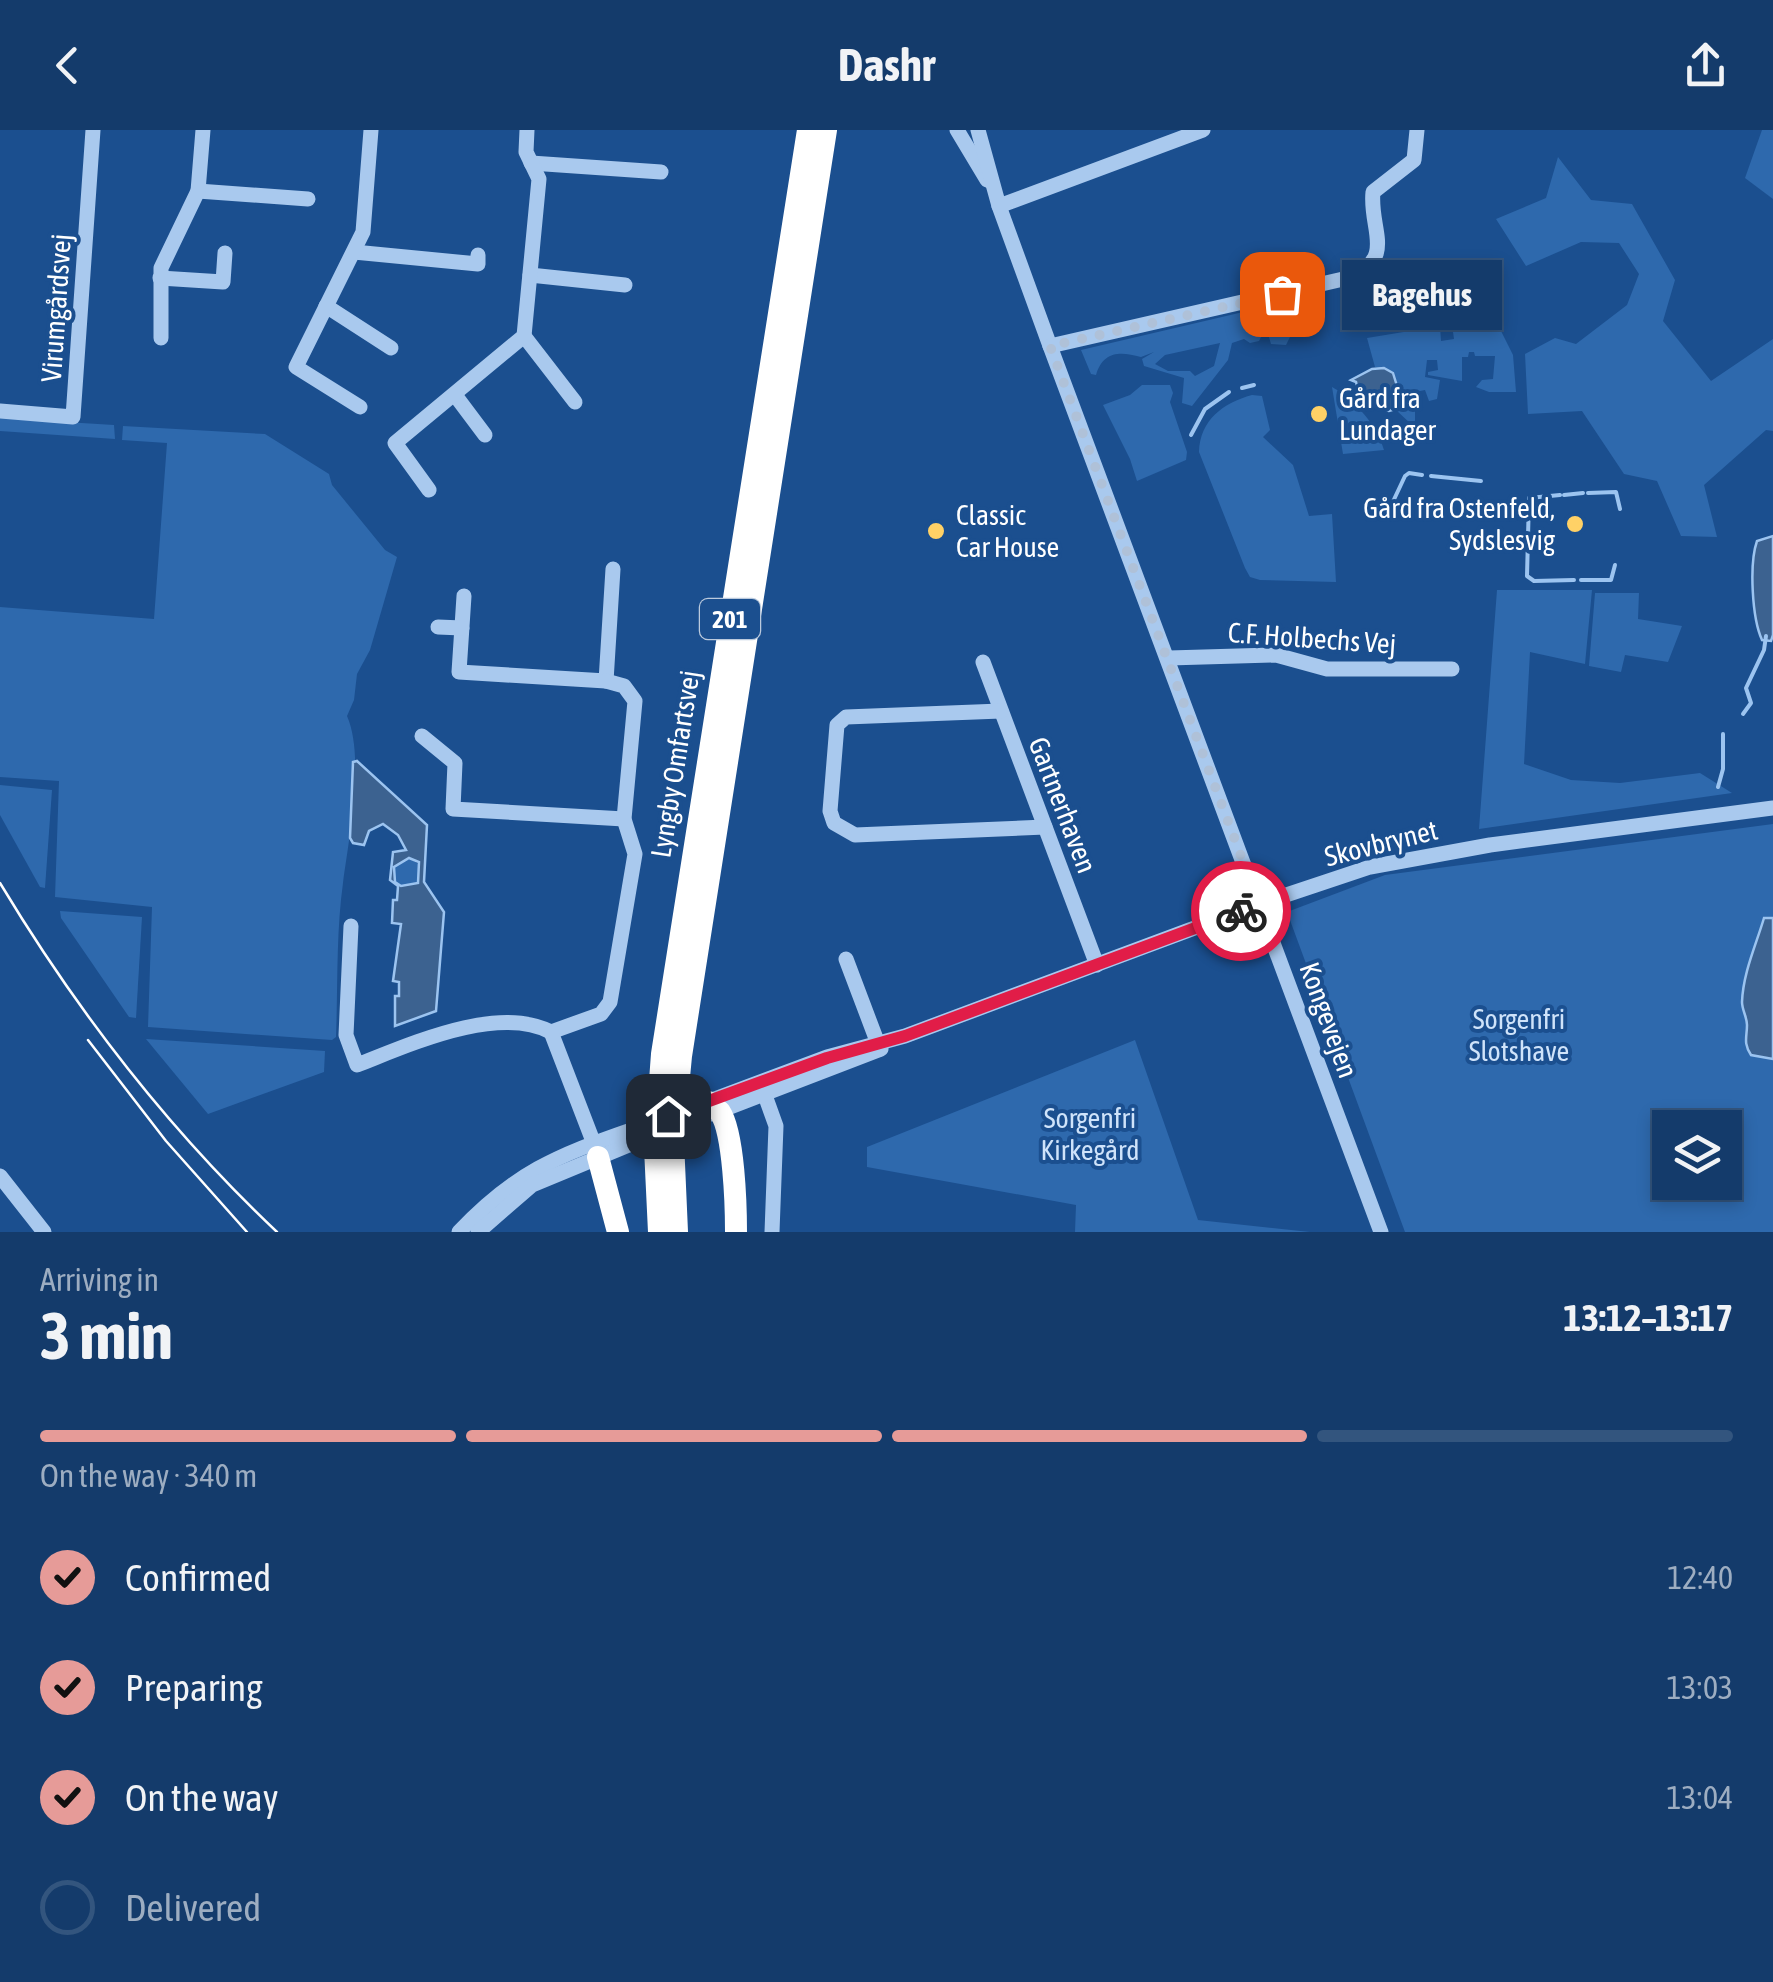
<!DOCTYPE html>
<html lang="en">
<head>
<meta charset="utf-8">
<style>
  :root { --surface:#143b6b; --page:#214673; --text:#f1f3f6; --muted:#9dadc1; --line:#33557e; --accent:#e69b98 }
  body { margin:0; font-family:"Asap Condensed",sans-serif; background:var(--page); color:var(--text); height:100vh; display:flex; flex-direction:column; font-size:38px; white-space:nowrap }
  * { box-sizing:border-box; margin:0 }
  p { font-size:32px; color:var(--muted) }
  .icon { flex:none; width:55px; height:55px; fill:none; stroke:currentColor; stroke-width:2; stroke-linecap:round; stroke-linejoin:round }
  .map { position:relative; height:1102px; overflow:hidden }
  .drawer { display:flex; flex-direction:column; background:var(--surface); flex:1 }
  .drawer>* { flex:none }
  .tools { position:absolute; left:1652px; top:980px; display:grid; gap:20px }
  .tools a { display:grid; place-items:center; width:90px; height:90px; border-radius:0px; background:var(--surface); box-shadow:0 5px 15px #0003,0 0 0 2px var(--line); font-size:50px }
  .pin { position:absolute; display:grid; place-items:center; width:85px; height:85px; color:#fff; margin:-42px; border-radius:20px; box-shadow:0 5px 15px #0006 }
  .courier { position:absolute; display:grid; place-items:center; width:100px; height:100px; margin:-50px; border:8px solid #e11d48; border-radius:50%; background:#fff; color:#222; box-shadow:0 2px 12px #0007 }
  .bubble { position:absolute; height:70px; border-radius:0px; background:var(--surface); box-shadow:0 5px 15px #0003,0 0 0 2px var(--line); font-size:32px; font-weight:700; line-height:70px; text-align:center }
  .head em { font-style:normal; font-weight:700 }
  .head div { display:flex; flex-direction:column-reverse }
  .head { display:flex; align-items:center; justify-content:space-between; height:170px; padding:0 40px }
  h1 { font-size:65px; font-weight:700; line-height:75px }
  .bar { display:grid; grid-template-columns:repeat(4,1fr); gap:15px 10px; align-content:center; height:120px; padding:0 40px }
  .bar i { height:12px; border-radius:8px; background:var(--line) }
  .bar .current { background:var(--accent) }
  .bar p { grid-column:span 4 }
  ol { padding:0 40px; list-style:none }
  li { display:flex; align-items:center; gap:30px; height:110px }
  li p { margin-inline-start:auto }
  li .icon { padding:10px; border-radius:50%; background:var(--accent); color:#111; stroke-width:4 }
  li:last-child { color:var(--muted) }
  li i { width:55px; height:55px; border:5px solid var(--line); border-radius:50% }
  header { display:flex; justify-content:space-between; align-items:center; height:130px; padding:0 40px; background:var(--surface); font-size:45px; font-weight:700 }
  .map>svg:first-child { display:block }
  .green { fill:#2e69ad; fill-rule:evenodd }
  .water { fill:#3c6290; stroke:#9cc4f0; stroke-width:2.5; fill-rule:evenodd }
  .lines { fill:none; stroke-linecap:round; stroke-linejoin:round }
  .stream { stroke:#9cc4f0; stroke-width:4 }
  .minor { stroke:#a9c9ee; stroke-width:15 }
  .highway { stroke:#fff; stroke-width:22 }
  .tram { stroke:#fff; stroke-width:2.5 }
  .minor-bridge { stroke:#a9c9ee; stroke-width:15 }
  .done { stroke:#afc1d8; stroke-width:10; stroke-dasharray:0 18 }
  .route { stroke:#e11d48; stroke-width:12 }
  .poi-dot { fill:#ffd166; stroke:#1b4f8f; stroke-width:4 }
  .labels { text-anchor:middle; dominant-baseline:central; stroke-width:8; stroke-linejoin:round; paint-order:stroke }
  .shield { fill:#1b4f8f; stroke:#bbcadd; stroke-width:2.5 }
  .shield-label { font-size:25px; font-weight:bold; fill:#fff }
  .street-label { font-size:28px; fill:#fff; stroke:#1b4f8f }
  .poi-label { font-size:28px; fill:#fff; stroke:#1b4f8f; text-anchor:start }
  .park-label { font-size:28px; fill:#cfe3fa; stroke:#1b4f8f }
</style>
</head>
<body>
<header><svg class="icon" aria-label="back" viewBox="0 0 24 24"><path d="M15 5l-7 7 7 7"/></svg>Dashr<svg class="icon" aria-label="share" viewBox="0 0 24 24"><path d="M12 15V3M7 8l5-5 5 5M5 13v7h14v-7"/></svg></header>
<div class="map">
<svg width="1773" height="1102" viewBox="0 0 1773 1102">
  <rect width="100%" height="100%" fill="#1b4f8f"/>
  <g class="green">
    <polygon points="1762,0 1773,0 1773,69 1745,48"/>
    <polygon points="1558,27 1591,70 1632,74 1675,150 1663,191 1711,251 1773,209 1773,301 1766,300 1704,355 1717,407 1681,406 1657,351 1624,344 1582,281 1528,284 1525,224 1555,208 1576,214 1627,175 1639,144 1619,113 1581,112 1526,136 1496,89 1546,68"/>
    <path d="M 1277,174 L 1282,179 L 1290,207 L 1286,215 L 1271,214 L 1268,204 L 1262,205 L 1259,211 L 1250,213 L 1244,209 L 1232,213 L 1228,230 L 1192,276 L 1182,273 L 1184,248 L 1144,236 L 1142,229 L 1154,222 L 1141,227 C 1120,221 1103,221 1096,245 L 1091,244 L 1081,220 ZM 1220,213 L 1214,236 L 1195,246 L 1190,241 L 1168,241 L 1155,234 L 1165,225 Z"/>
    <polygon points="1495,189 1513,225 1516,262 1489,262 1476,257 1482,250 1493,249 1495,226 1475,226 1474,222 1469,222 1468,227 1462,227 1462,251 1428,245 1428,242 1438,240 1437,230 1427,230 1425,247 1440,250 1437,269 1429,271 1425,260 1415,262 1415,292 1411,294 1396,280 1402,269 1394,242 1375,237 1367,208 1440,196 1441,211 1454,209 1452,195"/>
    <polygon points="1142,255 1170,255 1173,263 1170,272 1187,322 1186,330 1137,351 1130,329 1103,275 1130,265"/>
    <path d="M 1332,257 C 1355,270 1376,294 1384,320 L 1343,324 Z"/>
    <path d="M 1252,265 L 1262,266 L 1270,300 L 1263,307 L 1293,335 L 1309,386 L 1332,384 L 1336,452 L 1260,450 L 1250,447 L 1245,438 L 1199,322 C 1200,290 1223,273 1252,265 Z"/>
    <polygon points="0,288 114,295 115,309 0,301"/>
    <path d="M 123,296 L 265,304 L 329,344 L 332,355 L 385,420 L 397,427 L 370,520 L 357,544 L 354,570 L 347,586 C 365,627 349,708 343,753 C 336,803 338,856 336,907 L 332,910 L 148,897 L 152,777 L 55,767 L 59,651 L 0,647 L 0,477 L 154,489 L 167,313 L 122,310 Z"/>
    <polygon points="1497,460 1592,460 1585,534 1530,522 1524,634 1571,650 1620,653 1700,643 1732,663 1479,699"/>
    <polygon points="1595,463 1639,463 1638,489 1682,496 1668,532 1625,525 1621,542 1589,536"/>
    <polygon points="0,655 52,660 45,758 40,757 0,685"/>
    <path d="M 1773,694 L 1773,1102 L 1405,1102 L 1287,782 L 1385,745 ZM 1670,998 L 1725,998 L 1725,1052 L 1670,1052 Z"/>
    <circle cx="407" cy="743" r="14"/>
    <polygon points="60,781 142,787 136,888 129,887 61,788"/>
    <polygon points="146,909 325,921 324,942 208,984"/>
    <polygon points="1135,910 1198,1090 1310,1102 1075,1102 1076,1075 867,1037 867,1017"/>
  </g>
  <g class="water">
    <path d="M 1384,238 L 1393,243 L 1401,269 L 1396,279 L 1389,281 C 1373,277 1359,269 1356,252 L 1351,250 L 1372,239 Z"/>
    <path d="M 1773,406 L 1773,505 L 1771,511 L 1762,510 C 1752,488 1749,434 1757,411 Z"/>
    <path d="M 357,631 L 427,695 L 424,752 L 444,782 L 436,881 L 395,896 L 395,866 L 399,866 L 399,852 L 393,851 L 401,794 L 392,793 L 393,770 L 397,770 L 398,756 L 390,750 L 393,722 L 406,720 L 398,705 L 383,694 L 369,701 L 364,715 L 353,713 L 350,708 L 353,632 ZM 409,728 L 419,732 L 418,753 L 401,756 L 395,752 L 394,737 Z"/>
    <path d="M 1764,788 L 1773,788 L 1773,929 L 1751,925 C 1743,913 1747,907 1747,895 C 1747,887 1742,880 1742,872 C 1743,843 1756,815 1764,788 Z"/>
  </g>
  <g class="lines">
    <g class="stream">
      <polyline points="1242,258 1254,255"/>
      <polyline points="1191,305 1205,279 1229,262"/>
      <polyline points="1431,346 1481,351"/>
      <polyline points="1588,363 1616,362 1620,379"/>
      <polyline points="1560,365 1529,368 1527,446 1534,451 1574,450"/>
      <polyline points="1564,365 1583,363"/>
      <polyline points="1390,378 1405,346 1409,343 1422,345"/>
      <polyline points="1581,450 1611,450 1615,435"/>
      <polyline points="1743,584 1751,573 1746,558 1764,520 1766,506"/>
      <polyline points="1718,657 1723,639 1723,604"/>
    </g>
    <g class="minor">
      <polyline points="957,0 987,50"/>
      <polyline points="978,0 999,76 1050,216 1381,1102"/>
      <polyline points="531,33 661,42"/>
      <polyline points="198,61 308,69"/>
      <polyline points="999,76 1203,0"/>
      <polyline points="354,122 478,134 478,125"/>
      <polyline points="530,145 625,155"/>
      <polyline points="160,148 223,152 225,123"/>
      <polyline points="326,176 391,218"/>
      <polyline points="524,206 575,272"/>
      <polyline points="161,208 161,138 198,61 203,0"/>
      <path d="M 1050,216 L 1352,147 C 1396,126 1369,99 1373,62 L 1414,30 L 1417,0"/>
      <polyline points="455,265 485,305"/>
      <polyline points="360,277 296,237 363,102 371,0"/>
      <polyline points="0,281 73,287 93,0"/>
      <polyline points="429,360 395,313 524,206 539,49 526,22 527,0"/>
      <polyline points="464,466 459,542 606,551 613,439"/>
      <polyline points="438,497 462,498"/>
      <polyline points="1169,528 1276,525 1327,539 1452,539"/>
      <polyline points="983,532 1097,835"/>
      <polyline points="1001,581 846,587 837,595 830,681 834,693 855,705 1045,697"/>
      <polyline points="422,606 455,633 453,679 624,689"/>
      <path d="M 351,796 L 346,905 L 357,935 C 409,915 497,874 551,902 L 601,884 L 610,872 L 635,724 L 624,689 L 635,571 L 624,556 L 606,551"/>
      <polyline points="846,829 880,919"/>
      <polyline points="551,902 596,1019"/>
      <polyline points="762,957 776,996 772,1102"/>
      <polyline points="704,973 827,927 905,906 1259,774 1370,737 1490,715 1773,678"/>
      <polyline points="712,984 881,919"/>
      <polyline points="0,1046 44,1102"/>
      <path d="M 459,1102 C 515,1043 556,1026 631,1000"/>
      <polyline points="478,1102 532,1055 631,1014"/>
    </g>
    <g class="highway">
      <path d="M 708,972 C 709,973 719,981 720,982 C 734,1003 736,1076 736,1102"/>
      <polyline points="598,1027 618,1102"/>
      <polyline points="659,1102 655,1018 662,924 808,0"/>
      <polyline points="677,1102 673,1011 681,926 826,0"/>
    </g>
    <g class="tram">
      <path d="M 0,753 C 77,881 169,1000 277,1102"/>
      <polyline points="88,910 166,1011 247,1102"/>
    </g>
    <g class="minor-bridge">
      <polyline points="631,1000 704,973"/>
      <polyline points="631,1014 703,987"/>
    </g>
  </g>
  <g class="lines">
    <polyline class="done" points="1241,781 1259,774 1050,216 1282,164"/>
    <polyline class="route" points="668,986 827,928 905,906 1241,781"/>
  </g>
  <g class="poi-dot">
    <circle cx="1319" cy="284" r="10"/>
    <circle cx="1575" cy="394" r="10"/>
    <circle cx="936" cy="401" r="10"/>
  </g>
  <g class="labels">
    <rect class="shield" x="700" y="469" width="60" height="40" rx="8"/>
    <g class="shield-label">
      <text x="730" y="489">201</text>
    </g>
    <g class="street-label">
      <text transform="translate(56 178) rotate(-86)">Virumgårdsvej</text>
      <text transform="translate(1312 508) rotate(4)">C.F. Holbechs Vej</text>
      <text transform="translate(675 634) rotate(-81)">Lyngby Omfartsvej</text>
      <text transform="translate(1063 675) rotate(69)">Gartnerhaven</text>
      <text transform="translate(1381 713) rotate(-14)">Skovbrynet</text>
      <text transform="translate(1329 890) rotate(70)">Kongevejen</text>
    </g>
    <g class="poi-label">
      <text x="1339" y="268">Gård fra<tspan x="1339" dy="32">Lundager</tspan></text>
      <text x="1555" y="378" text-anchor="end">Gård fra Ostenfeld,<tspan x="1555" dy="32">Sydslesvig</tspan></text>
      <text x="956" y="385">Classic<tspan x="956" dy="32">Car House</tspan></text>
    </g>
    <g class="park-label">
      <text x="1519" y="889">Sorgenfri<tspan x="1519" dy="32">Slotshave</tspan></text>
      <text x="1090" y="988">Sorgenfri<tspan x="1090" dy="32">Kirkegård</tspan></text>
    </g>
  </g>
</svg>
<div class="tools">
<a><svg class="icon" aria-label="layers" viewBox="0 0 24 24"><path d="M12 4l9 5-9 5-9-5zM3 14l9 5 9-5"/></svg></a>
</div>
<div class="pin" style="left:1282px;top:164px;background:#ea580c"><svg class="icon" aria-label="bag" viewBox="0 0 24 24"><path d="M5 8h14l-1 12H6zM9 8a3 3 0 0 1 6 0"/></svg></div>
<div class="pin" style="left:668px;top:986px;background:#1f2937"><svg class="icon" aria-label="home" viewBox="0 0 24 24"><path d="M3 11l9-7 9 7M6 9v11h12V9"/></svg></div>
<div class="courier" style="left:1241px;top:781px"><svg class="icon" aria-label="bike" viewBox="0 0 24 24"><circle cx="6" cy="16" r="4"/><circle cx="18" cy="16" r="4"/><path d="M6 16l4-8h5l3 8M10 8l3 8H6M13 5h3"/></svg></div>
<div class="bubble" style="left:1342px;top:130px;width:160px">Bagehus</div>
</div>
<section class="drawer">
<div class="head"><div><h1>3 min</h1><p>Arriving in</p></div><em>13:12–13:17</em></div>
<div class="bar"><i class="current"></i><i class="current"></i><i class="current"></i><i></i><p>On the way · 340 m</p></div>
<ol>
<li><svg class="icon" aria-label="check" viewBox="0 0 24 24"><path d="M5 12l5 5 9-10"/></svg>Confirmed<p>12:40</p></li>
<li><svg class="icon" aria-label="check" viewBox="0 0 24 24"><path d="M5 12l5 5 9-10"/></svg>Preparing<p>13:03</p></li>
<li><svg class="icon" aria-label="check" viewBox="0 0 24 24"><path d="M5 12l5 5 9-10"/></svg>On the way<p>13:04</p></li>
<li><i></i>Delivered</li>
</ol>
</section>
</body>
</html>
